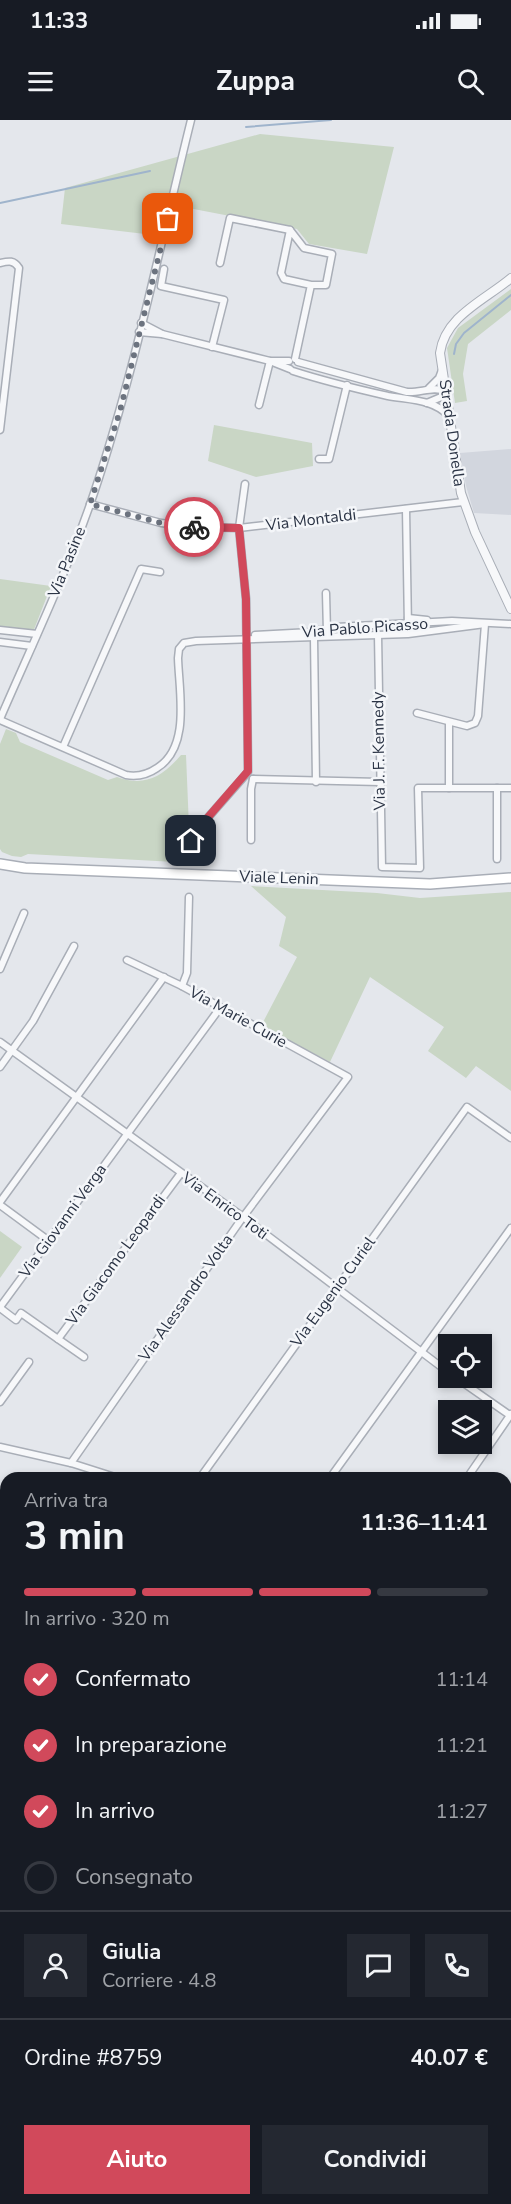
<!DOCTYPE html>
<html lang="it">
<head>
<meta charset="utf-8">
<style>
  :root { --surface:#171b24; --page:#242831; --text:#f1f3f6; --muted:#9ea1a6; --line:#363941; --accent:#d1495b }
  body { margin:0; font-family:"Nunito Sans",sans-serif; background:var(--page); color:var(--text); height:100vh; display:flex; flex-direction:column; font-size:22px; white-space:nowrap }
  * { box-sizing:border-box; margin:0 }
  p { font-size:20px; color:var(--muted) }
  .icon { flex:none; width:33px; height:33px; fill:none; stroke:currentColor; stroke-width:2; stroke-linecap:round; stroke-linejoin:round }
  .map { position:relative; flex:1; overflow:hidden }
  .side { position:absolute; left:0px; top:1352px; width:512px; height:734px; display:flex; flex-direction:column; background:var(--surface); border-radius:18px 18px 0 0; box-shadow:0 3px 9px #0003 }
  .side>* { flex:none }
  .tools { position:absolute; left:438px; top:1214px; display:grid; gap:12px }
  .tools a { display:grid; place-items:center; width:54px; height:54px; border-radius:0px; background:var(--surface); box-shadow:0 3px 9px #0003; font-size:30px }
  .pin { position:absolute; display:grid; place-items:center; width:51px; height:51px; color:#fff; margin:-26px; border-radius:12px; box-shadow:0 3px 9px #0006 }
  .courier { position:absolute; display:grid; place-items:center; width:60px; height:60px; margin:-30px; border:4px solid #d1495b; border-radius:50%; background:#fff; color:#222; box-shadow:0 2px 8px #0007 }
  .headline em { font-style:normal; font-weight:700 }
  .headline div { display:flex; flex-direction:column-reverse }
  .headline { display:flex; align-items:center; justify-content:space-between; height:102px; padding:0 24px }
  h1 { font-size:39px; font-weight:700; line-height:45px }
  .bar { display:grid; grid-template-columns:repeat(4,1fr); gap:9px 6px; align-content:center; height:72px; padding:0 24px }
  .bar i { height:8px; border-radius:4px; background:var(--line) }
  .bar .current { background:var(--accent) }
  .bar p { grid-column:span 4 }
  .line { display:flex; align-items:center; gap:15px; padding:0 24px; border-top:2px solid var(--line) }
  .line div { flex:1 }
  .round { display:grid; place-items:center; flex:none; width:63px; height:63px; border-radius:0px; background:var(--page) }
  ol { padding:0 24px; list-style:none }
  li { display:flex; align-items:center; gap:18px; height:66px }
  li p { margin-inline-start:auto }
  li .icon { padding:6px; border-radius:50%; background:var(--accent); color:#fff; stroke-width:4 }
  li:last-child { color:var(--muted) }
  li i { width:33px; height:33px; border:3px solid var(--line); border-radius:50% }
  .primary-button { display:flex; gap:12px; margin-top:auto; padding:12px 24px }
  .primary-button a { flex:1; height:69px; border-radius:0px; background:var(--accent); color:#fff; font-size:24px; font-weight:700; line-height:69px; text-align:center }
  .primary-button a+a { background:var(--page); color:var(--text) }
  .status { display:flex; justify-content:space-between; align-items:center; height:42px; padding:0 30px; background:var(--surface); direction:ltr }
  .status svg { height:16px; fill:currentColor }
  header { display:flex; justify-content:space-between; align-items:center; height:78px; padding:0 24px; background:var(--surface); font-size:27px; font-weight:700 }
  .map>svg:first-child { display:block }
  .built { fill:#d2d6de }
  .green { fill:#c9d6c5 }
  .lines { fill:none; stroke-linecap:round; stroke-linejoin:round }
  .stream { stroke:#9fb4cc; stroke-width:2 }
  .minor-casing { stroke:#a9aeb7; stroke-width:9 }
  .tertiary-casing { stroke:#a9aeb7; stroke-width:10 }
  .secondary-casing { stroke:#a9aeb7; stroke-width:12 }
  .minor { stroke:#f7f8fa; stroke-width:6 }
  .tertiary { stroke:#f7f8fa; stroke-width:8 }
  .secondary { stroke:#fff; stroke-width:9 }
  .done { stroke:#6c737f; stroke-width:6; stroke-dasharray:0 10.8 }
  .route { stroke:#d1495b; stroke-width:8 }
  .labels { text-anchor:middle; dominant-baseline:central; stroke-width:5; stroke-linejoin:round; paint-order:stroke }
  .street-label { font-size:16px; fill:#2b3445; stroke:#f4f6f9 }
</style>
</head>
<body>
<div class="status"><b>11:33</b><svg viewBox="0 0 49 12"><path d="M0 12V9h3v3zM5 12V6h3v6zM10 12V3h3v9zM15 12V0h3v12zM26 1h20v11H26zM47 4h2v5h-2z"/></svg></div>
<header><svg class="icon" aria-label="menu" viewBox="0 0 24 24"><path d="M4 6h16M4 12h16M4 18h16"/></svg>Zuppa<svg class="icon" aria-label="search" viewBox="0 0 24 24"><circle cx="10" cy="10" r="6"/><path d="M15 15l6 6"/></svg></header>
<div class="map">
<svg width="511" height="2084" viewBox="0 0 511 2084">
  <rect width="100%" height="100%" fill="#e4e7ec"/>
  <polygon class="built" points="511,329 511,395 474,393 466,366 460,333"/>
  <g class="green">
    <polygon points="260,14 394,27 367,134 309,124 297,109 178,86 170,117 61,104 65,68"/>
    <polygon points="511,169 511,190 468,224 463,254 467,281 455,283 447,228 458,208"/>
    <polygon points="214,305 312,323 313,346 256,357 208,341"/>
    <polygon points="0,459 51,466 33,512 0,508"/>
    <path d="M 6,609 L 16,613 L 20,622 L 108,660 L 117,657 C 145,667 162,657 181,635 L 186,635 L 189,707 L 183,714 L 183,731 L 176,736 L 175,742 L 28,734 L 21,737 L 12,736 L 2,732 L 0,729 L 0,624 Z"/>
    <polygon points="251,766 377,773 420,778 511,772 511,971 476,946 466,958 428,931 444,907 370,857 330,942 261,906 297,837 279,826 286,797"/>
    <polygon points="0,1111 22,1127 0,1158"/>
    <polygon points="0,1379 6,1380 6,1547 0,1546"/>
    <polygon points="0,1554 6,1555 6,1785 1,1817"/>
  </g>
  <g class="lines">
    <g class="stream">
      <polyline points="246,7 331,0"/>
      <polyline points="0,83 150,51"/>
      <polyline points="454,234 456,224 464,213 511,175"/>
    </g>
    <defs>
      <g id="minor">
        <path d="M 0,143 C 9,141 14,140 19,148 L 0,310"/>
        <polyline points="220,143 230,98 290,110"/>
        <polyline points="164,149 161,166 224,180 212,227"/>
        <polyline points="139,212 162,214 141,203"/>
        <polyline points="162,214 270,241 259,285"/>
        <polyline points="295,239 311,165 326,165 332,134 304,128 290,110 281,153 284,159 311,165"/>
        <polyline points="289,241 270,241 290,249"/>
        <path d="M 298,242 L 407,272 C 421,273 432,266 446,271"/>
        <path d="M 293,251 C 324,261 357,269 388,276 C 410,280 433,279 449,296"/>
        <polyline points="429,268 439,258 442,250"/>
        <polyline points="427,283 446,275"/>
        <polyline points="319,339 329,339 347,265"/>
        <polyline points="90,384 161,403 198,407 239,408 463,382"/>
        <polyline points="406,389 408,508"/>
        <polyline points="326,473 327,512"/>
        <polyline points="408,498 427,500"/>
        <polyline points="0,510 37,514"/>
        <polyline points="255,515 311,512 336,507 452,501 511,504"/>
        <polyline points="378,515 382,747 420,748 418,668 511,668"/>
        <polyline points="314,518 316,662"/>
        <polyline points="0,522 32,526"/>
        <polyline points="417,593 467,606 475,603 478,596 485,504"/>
        <path d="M 0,599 C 32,525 68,450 94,373 C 135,251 160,125 191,0"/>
        <path d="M 0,600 L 126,655 C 138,657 147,655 157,648 C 191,627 179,572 178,538 L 179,529 L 184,523 L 196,521 L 408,514 L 485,504"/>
        <polyline points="63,627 141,449 160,452"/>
        <polyline points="253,659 380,662"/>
        <polyline points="449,668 449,602"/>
        <polyline points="497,668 497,739"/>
        <polyline points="251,720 251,669 253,659"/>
        <polyline points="193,736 191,721 197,710 248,652 246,479 239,408 245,364"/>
        <polyline points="0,849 24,793"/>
        <polyline points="182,866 187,853 189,777"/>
        <polyline points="0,922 243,1097 448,1252"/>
        <polyline points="0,947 33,901 74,826"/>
        <polyline points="0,1082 164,857"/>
        <polyline points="0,1085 49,1121"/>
        <polyline points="0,1187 220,888"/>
        <polyline points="0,1188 16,1200 21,1193 58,1219 181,1053"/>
        <polyline points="58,1219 84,1237"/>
        <polyline points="455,1257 511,1296"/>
        <polyline points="0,1282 29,1242"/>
        <polyline points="0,1327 71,1343 118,1358"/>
        <polyline points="71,1343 243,1097 348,957 182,866 127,840"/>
        <polyline points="200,1358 467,987 511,1018"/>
        <polyline points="330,1358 511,1108"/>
        <polyline points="467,1358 511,1294"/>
        <polyline points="506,1482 511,1475"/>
        <polyline points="506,1593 511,1597"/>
        <polyline points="506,1643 511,1647"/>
        <polyline points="506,1693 511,1677"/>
        <polyline points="506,1788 511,1790"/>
        <polyline points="0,1810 6,1810"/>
        <polyline points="0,1878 6,1879"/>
        <polyline points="506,1900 511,1895"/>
        <polyline points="0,1958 6,1942"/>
        <polyline points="506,2010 511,2005"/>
        <polyline points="506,2066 511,2073"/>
        <polyline points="41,2084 43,2079"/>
        <polyline points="146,2084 148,2079"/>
        <polyline points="270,2084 276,2079"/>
        <polyline points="410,2084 416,2079"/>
      </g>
      <path id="tertiary" d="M 511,158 C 485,180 445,196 440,233 L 461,373 L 475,412 L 511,489"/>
      <polyline id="secondary" points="0,744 25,748 430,764 511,758"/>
    </defs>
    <use href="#minor" class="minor-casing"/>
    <use href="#tertiary" class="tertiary-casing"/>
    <use href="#secondary" class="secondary-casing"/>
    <use href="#minor" class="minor"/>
    <use href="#tertiary" class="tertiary"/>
    <use href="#secondary" class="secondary"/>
  </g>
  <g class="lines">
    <polyline class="done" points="168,99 120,291 90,384 161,403 194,407"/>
    <polyline class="route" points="191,721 197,710 248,651 246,479 239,408 194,407"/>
  </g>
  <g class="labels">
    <g class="street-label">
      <text transform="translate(452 313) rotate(82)">Strada Donella</text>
      <text transform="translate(311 400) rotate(-7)">Via Montaldi</text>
      <text transform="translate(67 442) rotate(-68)">Via Pasine</text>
      <text transform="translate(365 508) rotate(-4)">Via Pablo Picasso</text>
      <text transform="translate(379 631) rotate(-91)">Via J. F. Kennedy</text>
      <text transform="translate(279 758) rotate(2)">Viale Lenin</text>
      <text transform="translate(238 897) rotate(29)">Via Marie Curie</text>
      <text transform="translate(225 1086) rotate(36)">Via Enrico Toti</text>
      <text transform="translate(63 1101) rotate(-54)">Via Giovanni Verga</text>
      <text transform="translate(116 1140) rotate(-54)">Via Giacomo Leopardi</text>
      <text transform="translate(333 1172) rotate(-54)">Via Eugenio Curiel</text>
      <text transform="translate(186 1178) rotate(-55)">Via Alessandro Volta</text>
    </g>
  </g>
</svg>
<div class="tools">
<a><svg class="icon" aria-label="locate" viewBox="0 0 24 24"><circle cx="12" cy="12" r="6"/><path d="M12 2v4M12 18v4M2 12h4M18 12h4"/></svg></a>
<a><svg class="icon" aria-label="layers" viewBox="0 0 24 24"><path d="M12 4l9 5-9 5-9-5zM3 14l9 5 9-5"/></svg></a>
</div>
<div class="pin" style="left:168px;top:99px;background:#ea580c"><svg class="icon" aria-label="bag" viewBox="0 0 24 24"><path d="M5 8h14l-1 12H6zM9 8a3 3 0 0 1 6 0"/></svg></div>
<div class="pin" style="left:191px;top:721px;background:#1f2937"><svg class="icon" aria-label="home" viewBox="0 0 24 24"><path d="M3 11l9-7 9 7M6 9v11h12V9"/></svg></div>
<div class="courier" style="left:194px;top:407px"><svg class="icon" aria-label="bike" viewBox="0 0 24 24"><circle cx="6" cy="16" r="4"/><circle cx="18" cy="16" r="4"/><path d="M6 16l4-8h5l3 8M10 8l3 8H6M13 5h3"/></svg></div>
<section class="side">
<div class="headline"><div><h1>3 min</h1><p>Arriva tra</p></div><em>11:36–11:41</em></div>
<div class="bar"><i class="current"></i><i class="current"></i><i class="current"></i><i></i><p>In arrivo · 320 m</p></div>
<ol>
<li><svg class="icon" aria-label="check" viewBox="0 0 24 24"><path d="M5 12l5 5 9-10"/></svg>Confermato<p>11:14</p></li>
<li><svg class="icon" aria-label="check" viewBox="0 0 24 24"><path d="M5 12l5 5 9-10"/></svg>In preparazione<p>11:21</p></li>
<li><svg class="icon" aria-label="check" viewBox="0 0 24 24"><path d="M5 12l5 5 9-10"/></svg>In arrivo<p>11:27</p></li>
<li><i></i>Consegnato</li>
</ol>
<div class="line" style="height:108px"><a class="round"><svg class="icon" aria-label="person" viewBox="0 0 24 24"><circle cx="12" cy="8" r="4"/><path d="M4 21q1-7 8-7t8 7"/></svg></a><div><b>Giulia</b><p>Corriere · 4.8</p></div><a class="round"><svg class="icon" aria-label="chat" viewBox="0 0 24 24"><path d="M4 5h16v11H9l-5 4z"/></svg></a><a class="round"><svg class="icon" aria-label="phone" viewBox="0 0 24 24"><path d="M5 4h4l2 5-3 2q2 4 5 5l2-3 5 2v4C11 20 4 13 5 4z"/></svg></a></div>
<div class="line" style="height:78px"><div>Ordine #8759</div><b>40.07 €</b></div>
<div class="primary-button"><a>Aiuto</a><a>Condividi</a></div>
</section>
</div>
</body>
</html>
